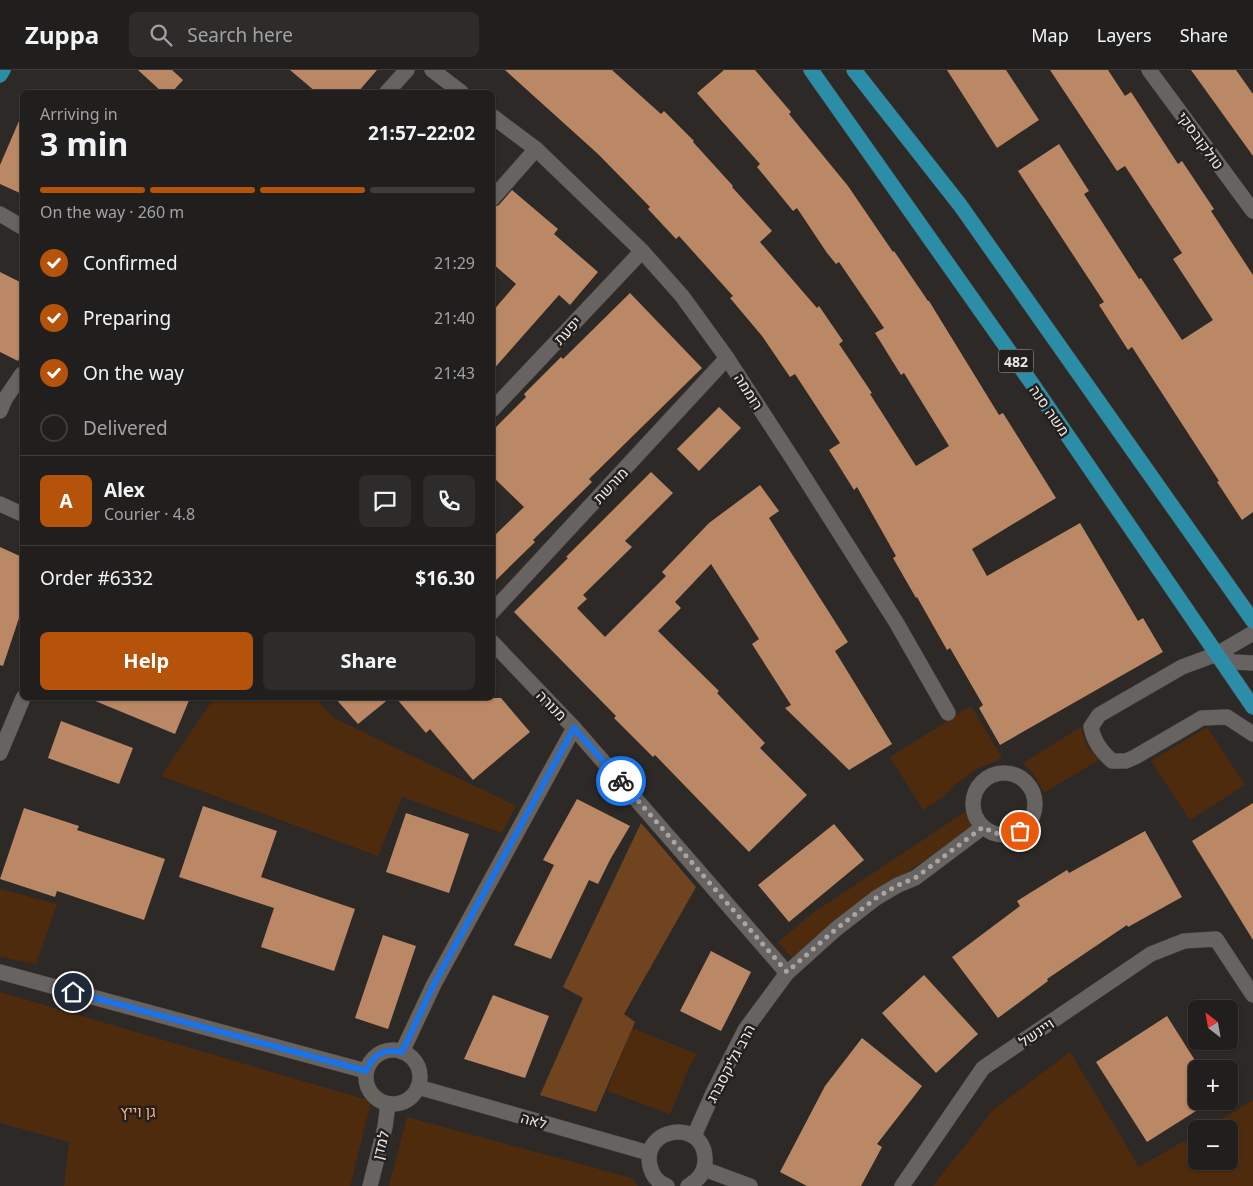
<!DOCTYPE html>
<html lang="en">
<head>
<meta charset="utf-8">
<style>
  :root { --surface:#211f1d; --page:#2d2c2a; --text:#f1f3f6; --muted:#a2a2a4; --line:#3e3d3b; --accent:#b45309 }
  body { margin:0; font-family:"Noto Sans",Heebo,sans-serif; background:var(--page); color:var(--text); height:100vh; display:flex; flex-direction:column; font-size:19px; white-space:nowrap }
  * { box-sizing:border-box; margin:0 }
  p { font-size:16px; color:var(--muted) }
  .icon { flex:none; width:28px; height:28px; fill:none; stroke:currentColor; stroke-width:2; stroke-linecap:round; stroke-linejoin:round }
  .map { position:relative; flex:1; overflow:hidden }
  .side { position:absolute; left:20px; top:20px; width:475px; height:610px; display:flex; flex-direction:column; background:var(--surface); border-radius:8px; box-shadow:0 1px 4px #0004,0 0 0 1px var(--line) }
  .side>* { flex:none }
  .needle { width:32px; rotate:329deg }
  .tools { position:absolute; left:1188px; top:930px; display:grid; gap:10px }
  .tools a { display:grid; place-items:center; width:50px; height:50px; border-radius:8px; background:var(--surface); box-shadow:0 1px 4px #0004,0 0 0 1px var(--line); font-size:25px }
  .pin { position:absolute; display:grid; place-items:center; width:42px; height:42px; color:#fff; margin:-21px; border:2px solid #fff; border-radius:50%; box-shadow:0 1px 5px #0007 }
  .courier { position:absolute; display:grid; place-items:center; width:50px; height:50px; margin:-25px; border:4px solid #1a73e8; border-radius:50%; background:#fff; color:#222; box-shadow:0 1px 6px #0007 }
  .overview em { font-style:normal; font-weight:700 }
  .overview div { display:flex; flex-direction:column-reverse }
  .overview { display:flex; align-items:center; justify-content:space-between; height:85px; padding:0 20px }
  h1 { font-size:32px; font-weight:700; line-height:38px }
  .bar { display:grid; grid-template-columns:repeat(4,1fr); gap:8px 5px; align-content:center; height:60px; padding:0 20px }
  .bar i { height:6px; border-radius:4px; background:var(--line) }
  .bar .selected { background:var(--accent) }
  .bar p { grid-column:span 4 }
  .line { display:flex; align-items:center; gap:12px; padding:0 20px; border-top:1px solid var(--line) }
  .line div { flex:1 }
  .round { display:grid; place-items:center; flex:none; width:52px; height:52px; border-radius:8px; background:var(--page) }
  ol { padding:0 20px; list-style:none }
  li { display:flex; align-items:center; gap:15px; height:55px }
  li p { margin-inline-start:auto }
  li .icon { padding:5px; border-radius:50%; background:var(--accent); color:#fff; stroke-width:4 }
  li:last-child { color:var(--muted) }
  li i { width:28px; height:28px; border:2px solid var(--line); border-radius:50% }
  .button { display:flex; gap:10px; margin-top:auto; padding:10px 20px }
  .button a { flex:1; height:58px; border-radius:8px; background:var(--accent); color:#fff; font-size:20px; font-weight:700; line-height:58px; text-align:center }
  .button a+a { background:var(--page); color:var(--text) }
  header { display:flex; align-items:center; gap:30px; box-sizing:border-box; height:70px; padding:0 25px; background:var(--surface); border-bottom:1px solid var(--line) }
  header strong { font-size:24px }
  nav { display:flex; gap:28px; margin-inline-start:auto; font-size:18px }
  .search { width:350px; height:45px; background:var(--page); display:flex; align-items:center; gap:12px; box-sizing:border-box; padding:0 18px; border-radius:8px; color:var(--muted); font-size:19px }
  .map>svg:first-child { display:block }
  .green { fill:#4f2b0d }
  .forest { fill:#714420 }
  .building { fill:#ba8864 }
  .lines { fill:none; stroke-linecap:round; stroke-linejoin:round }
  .minor-casing { stroke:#484644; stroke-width:16 }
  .major-casing { stroke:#484644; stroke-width:16 }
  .minor { stroke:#666360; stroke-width:15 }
  .major { stroke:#2b8da6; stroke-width:15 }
  .done { stroke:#a8a6a4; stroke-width:5; stroke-dasharray:0 9 }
  .route { stroke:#1a73e8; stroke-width:6 }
  .labels { text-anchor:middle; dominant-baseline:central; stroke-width:5; stroke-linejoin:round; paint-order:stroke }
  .shield { fill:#221f1d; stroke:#afacaa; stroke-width:1 }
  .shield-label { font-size:14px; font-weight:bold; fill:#ebe9e7 }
  .street-label { font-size:15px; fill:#ebe9e7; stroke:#221f1d }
  .park-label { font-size:15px; fill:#fbb27c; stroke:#221f1d }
</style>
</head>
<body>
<header>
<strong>Zuppa</strong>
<div class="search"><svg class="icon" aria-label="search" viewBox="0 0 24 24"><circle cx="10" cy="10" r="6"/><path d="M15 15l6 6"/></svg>Search here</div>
<nav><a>Map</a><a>Layers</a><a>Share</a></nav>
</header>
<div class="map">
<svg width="1253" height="1116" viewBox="0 0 1253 1116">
  <rect width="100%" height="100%" fill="#2c2927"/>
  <g class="green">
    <polygon points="214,628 315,628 334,648 516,736 502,763 402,727 378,786 161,706"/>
    <polygon points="971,636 1002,688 975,700 957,713 942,728 923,740 890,687"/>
    <polygon points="1081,657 1087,676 1099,690 1044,723 1035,706 1023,693"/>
    <polygon points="1207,657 1245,715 1190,750 1151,691"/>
    <polygon points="965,742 972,758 825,858 792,888 778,872 813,843"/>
    <polygon points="0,819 57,834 36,894 0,887"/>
    <polygon points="0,922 371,1031 350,1116 64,1116 69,1072 0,1053"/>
    <polygon points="632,958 697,984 690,995 670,1044 607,1021"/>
    <polygon points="1070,982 1139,1097 1196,1064 1196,1091 1229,1091 1229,1059 1205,1059 1253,1030 1253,1116 933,1116 994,1039"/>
    <polygon points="407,1047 632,1108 638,1116 389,1116"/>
  </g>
  <polygon class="forest" points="641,753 696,817 624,944 635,952 596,1042 540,1025 583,928 563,917"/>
  <g class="building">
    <polygon points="138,0 172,0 183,10 172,22 162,22"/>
    <polygon points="290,0 377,0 358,22 316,22"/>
    <polygon points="505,0 612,0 661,44 664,41 694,71 693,72 733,116 732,117 772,161 760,172 817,238 819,236 843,271 839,274 872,323 870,324 916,396 949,376 904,303 901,305 875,263 884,258 839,192 836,194 827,183 797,138 793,141 757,97 760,94 697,23 724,0 755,0 791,42 789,44 848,116 893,182 894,181 928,231 929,231 999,345 1003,343 1056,428 972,479 987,506 1080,453 1138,551 1143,548 1163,582 1000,675 979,638 983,635 950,578 947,580 917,527 916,528 893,488 896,486 857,417 854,420 829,380 840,373 795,304 790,307 762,266 730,228 733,226 679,166 676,169 648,139 650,137 598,84"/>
    <polygon points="947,0 1006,0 1039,50 997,78"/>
    <polygon points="1050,0 1108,0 1125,26 1131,22 1178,94 1182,91 1214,139 1211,141 1253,205 1253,442 1242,450 1217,412 1219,411 1132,277 1128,280 1099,235 1104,232 1018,101 1059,74 1089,121 1084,124 1139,209 1141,208 1182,270 1213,250 1173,189 1182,183 1125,96 1117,101"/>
    <polygon points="1191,0 1236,0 1253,24 1253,86"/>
    <polygon points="22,44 22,124 0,114 0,95"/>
    <polygon points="512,120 558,159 554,164 598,202 570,235 559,225 492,301 492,242 516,214 492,193 492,138 499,135"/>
    <polygon points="0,202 22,213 22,282 18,291 0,282"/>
    <polygon points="630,223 702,298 589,409 592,412 533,470 535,472 492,514 492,468 524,437 492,406 492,361 526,327 524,324 561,287 563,289"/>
    <polygon points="719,337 741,358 699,401 677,379"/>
    <polygon points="651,402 673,423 625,471 632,477 583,525 587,529 577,538 605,567 666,506 662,502 709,453 760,415 779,441 769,448 848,572 835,581 892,674 849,700 785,638 791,635 752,574 759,569 711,494 675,532 681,538 658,561 719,621 717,623 765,673 760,678 807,725 749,782 655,685 653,687 614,648 616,646 514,542 568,488 566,487"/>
    <polygon points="0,477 22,487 22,550 19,548 3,596 0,595"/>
    <polygon points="88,628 190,628 175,664"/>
    <polygon points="335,628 390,628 358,654"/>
    <polygon points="396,628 501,628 530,662 473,710 430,659 426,663"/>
    <polygon points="61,651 133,678 119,714 48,688"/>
    <polygon points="577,729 630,756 611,788 598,814 589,810 551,889 514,875 554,795 543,790"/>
    <polygon points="1253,733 1253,870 1192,771"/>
    <polygon points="203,736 277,761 261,807 355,839 334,901 261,877 274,838 179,807"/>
    <polygon points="24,738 79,756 77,760 165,789 144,850 57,821 55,827 0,809"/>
    <polygon points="406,743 469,764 449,823 386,802"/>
    <polygon points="834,754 864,790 789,852 758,815"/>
    <polygon points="1145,761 1182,827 1128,857 1127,855 1047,909 1048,911 998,948 952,887 1020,836 1017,831 1067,800 1069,803"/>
    <polygon points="383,865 416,876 388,959 355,948"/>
    <polygon points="711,881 751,902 721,961 680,941"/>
    <polygon points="924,905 978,964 936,1003 882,943"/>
    <polygon points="493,925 549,946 525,1008 464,989"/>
    <polygon points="1167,946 1196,992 1196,1041 1147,1072 1096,992"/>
    <polygon points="862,968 922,1016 877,1074 882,1077 861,1116 807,1116 780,1102 825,1016"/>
  </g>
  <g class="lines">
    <defs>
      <g id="minor">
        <polyline points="432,0 461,22"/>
        <polyline points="1149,0 1253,141"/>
        <polyline points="387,22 407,0"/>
        <polyline points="492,46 536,79 642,181 682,226 727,288 794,391 896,552 948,643"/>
        <polyline points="492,129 536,79"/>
        <polyline points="0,144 22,157"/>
        <polyline points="492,340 642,181"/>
        <polyline points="0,341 5,329 22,304"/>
        <polyline points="0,434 22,444"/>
        <polyline points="492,542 727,288"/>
        <path d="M 1253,563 L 1217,584 L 1182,597 L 1099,645 L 1091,657 C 1094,672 1101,681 1112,691 L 1126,691 L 1135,687 L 1202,648 L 1227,647 L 1253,664"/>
        <polyline points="492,572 574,658 787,903"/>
        <polyline points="1217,584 1233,592 1253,593"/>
        <polyline points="0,683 23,628"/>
        <circle cx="1004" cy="734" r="31"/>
        <polyline points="0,902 366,1001"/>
        <circle cx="393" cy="1007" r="27"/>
        <polyline points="402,982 434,914 574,658"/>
        <polyline points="418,1017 649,1083"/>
        <polyline points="694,1066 714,1021 745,960 787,903 836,859 876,828 898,815 915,808 983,757"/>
        <polyline points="704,1099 750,1116"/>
        <polyline points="370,1116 385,1057 388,1034"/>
        <path d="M 667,1116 C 658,1113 652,1105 650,1096 C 641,1057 703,1048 705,1088 C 706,1101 699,1110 688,1116"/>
        <polyline points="902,1116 983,998 1151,884 1184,871 1216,869 1253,925"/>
      </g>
      <g id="major">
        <polyline points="811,0 1033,315 1253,637"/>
        <polyline points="854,0 960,135 1253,551"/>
        <polyline points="0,5 3,0"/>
      </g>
    </defs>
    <use href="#minor" class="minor-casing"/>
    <use href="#major" class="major-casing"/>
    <use href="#minor" class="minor"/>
    <use href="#major" class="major"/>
  </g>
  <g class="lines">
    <path class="done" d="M 621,711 L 787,902 L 836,859 L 876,828 L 898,815 L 915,808 L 983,757 C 996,765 1006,766 1020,761"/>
    <path class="route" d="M 73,922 L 366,1001 C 373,984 384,978 402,982 L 434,914 L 574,658 L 621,711"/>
  </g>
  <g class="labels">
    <rect class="shield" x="998.5" y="279.5" width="35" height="23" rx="4"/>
    <g class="shield-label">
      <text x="1016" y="291">482</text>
    </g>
    <g class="street-label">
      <text transform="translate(1201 70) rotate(54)">טולקובסקי</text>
      <text transform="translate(567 260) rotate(-47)">יפעת</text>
      <text transform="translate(749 321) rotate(57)">רוממה</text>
      <text transform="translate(1050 340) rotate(55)">משה סנה</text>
      <text transform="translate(610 415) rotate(-47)">מורשת</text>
      <text transform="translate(552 635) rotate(46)">מנורה</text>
      <text transform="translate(1036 962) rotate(-34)">ויינשל</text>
      <text transform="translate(730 993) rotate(-62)">הרב גליקסברג</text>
      <text transform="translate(534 1050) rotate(16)">לאה</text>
      <text transform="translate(380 1075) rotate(-76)">למדן</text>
    </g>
    <g class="park-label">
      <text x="138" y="1041">גן וייץ</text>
    </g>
  </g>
</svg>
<div class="tools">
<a><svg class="needle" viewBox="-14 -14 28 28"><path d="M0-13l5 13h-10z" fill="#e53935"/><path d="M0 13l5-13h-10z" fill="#a2a2a4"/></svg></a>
<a>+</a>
<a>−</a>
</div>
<div class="pin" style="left:1020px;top:761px;background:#ea580c"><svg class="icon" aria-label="bag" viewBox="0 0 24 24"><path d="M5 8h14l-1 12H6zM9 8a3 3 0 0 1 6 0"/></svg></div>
<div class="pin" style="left:73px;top:922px;background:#1f2937"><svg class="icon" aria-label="home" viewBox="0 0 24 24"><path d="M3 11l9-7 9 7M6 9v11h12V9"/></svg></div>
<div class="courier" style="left:621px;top:711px"><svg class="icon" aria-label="bike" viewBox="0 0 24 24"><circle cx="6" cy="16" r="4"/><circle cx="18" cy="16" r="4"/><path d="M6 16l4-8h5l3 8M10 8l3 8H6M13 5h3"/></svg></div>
<section class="side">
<div class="overview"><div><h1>3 min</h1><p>Arriving in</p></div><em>21:57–22:02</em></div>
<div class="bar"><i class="selected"></i><i class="selected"></i><i class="selected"></i><i></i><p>On the way · 260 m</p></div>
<ol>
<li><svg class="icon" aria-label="check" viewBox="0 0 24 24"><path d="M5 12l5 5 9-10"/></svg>Confirmed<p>21:29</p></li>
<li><svg class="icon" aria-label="check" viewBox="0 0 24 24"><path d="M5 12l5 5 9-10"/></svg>Preparing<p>21:40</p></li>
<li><svg class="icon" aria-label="check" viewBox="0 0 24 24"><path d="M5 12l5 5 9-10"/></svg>On the way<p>21:43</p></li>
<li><i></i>Delivered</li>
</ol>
<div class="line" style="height:90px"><b class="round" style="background:var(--accent);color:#fff">A</b><div><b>Alex</b><p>Courier · 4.8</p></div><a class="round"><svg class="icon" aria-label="chat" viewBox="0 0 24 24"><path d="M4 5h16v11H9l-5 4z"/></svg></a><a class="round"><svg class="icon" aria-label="phone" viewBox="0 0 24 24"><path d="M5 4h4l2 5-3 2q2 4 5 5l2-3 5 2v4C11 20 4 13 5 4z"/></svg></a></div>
<div class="line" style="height:65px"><div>Order #6332</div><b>$16.30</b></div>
<div class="button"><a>Help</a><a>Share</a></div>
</section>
</div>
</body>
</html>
